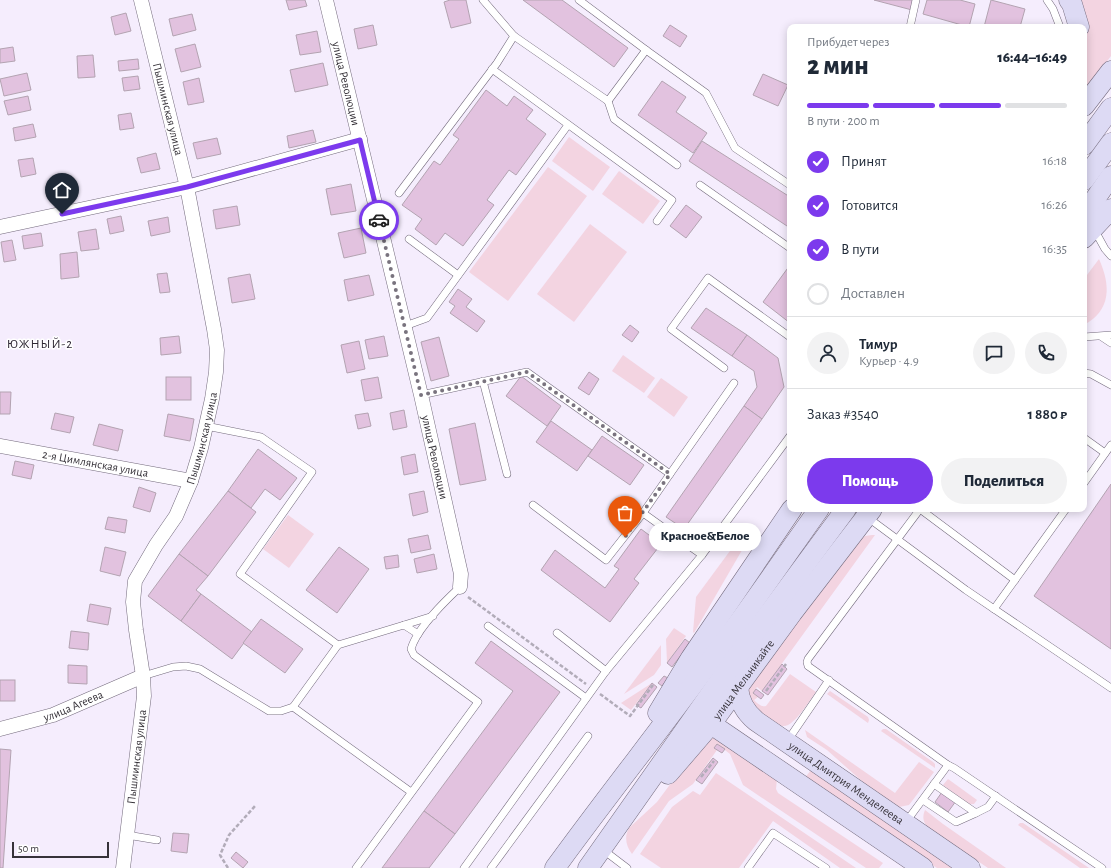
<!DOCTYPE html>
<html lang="ru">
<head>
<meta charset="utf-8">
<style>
  :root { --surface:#fff; --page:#f2f2f3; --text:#1f2937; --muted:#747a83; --line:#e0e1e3; --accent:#7c3aed }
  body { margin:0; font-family:"Alegreya Sans",sans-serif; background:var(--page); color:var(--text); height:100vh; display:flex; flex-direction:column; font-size:15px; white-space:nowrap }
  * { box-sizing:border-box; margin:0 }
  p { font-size:13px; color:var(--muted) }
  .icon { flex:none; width:22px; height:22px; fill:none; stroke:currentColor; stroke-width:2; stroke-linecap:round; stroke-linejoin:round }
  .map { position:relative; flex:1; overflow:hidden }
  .drawer { position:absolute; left:787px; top:24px; width:300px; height:488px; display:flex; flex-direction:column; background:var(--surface); border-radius:8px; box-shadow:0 2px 10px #0003 }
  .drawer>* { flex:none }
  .scale { position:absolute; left:12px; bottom:10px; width:97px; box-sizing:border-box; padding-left:4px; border:2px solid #363239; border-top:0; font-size:11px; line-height:14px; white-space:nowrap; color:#363239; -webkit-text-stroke:3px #fff; paint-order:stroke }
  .pin { position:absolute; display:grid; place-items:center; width:34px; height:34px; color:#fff; margin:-41px -17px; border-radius:50% 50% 50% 0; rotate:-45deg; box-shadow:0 0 4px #0007 }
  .pin .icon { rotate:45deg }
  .courier { position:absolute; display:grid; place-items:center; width:40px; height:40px; margin:-20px; border:3px solid #7c3aed; border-radius:50%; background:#fff; color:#222; box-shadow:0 1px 5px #0007 }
  .bubble { position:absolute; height:28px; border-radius:14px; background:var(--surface); box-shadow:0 2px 10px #0003; font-size:13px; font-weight:800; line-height:28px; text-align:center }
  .head em { font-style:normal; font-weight:800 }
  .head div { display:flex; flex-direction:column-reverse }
  .head { display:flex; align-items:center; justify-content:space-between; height:68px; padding:0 20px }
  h1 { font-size:26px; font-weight:800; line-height:30px }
  .bar { display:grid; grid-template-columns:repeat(4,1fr); gap:6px 4px; align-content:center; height:48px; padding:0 20px }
  .bar i { height:5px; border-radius:3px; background:var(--line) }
  .bar .selected { background:var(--accent) }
  .bar p { grid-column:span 4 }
  .line { display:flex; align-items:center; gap:10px; padding:0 20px; border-top:1px solid var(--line) }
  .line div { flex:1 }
  .round { display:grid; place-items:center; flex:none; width:42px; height:42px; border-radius:21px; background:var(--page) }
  ol { padding:0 20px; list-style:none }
  li { display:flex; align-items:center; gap:12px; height:44px }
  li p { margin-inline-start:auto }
  li .icon { padding:4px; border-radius:50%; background:var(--accent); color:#fff; stroke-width:4 }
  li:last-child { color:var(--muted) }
  li i { width:22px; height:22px; border:2px solid var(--line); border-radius:50% }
  .cta { display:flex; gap:8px; margin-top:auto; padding:8px 20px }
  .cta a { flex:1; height:46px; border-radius:24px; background:var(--accent); color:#fff; font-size:16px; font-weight:800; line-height:46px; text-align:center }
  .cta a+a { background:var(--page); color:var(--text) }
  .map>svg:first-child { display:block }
  .green { fill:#f3d4e1 }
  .building { fill:#e2c2df; stroke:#b3a3b1 }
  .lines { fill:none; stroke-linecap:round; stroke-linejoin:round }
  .lane-casing { stroke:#746b7d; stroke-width:8 }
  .street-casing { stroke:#746b7d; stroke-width:15 }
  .secondary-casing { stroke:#746b7d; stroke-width:21 }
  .path { stroke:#b2acb9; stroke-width:2.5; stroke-dasharray:4 2; stroke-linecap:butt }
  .lane { stroke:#fff; stroke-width:7 }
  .street { stroke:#fff; stroke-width:14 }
  .secondary { stroke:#dddaf4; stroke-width:20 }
  .done { stroke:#79737e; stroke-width:4; stroke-dasharray:0 7.2 }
  .route { stroke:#7c3aed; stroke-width:5 }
  .labels { text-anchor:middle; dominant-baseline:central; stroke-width:3; stroke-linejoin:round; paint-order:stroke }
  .street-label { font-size:12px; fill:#363239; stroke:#fff }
  .neighbourhood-label { font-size:13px; letter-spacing:1px; fill:#2e2634; stroke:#fff }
</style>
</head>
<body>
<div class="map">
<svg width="1111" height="868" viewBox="0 0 1111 868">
  <rect width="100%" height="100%" fill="#f5edfd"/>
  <g class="green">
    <path d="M 1077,0 L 1111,0 L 1111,56 L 1086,89 L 1084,89 C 1084,69 1087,50 1086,30 C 1085,20 1080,10 1077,0 Z"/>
    <polygon points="569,137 610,167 593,191 552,161"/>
    <polygon points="548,167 587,196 508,301 469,272"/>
    <polygon points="619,171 660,201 643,224 602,194"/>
    <polygon points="590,224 627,252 574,322 537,294"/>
    <path d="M 1099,259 C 1111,286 1111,310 1084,325 L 1084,279 Z"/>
    <polygon points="623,355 655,378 644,393 612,371"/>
    <polygon points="661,378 688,397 674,417 647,397"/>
    <polygon points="288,515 314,534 289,568 263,549"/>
    <path d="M 872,535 L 875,535 L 762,691 L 757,687 L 753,693 L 758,697 L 754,700 C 758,704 761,707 766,706 L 790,674 L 816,692 C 809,701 798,720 788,725 C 775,731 752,707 749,696 C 748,690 750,683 753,678 L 860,540 L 865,536 Z"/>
    <polygon points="738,540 745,545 694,633 693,632 696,597"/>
    <polygon points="674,628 686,636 667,663 666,639"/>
    <polygon points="661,645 661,665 654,675 624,694"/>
    <polygon points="652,683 631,710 621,703"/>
    <polygon points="830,691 868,717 869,720 868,723 827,694"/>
    <polygon points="883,729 886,729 933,762 935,764 935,768 881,731"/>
    <polygon points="805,730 895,793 919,762 934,772 909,805 899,807 864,783 827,750 807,737"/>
    <path d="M 714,738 L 718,739 L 777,779 L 776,789 L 778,793 L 883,863 L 879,868 L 866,868 L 743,785 L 730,754 L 717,744 L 714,748 L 717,750 L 693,784 L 669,801 L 632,854 C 626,846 624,837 629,828 L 657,802 L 698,747 L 708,739 Z"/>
    <polygon points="811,770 956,868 937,868 804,779"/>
    <polygon points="716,773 856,868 840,868 773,821 739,868 661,868 640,854 672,807 693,791 700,795"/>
    <polygon points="948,779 977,800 974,804 968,804 943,785"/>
    <path d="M 925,810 L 943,824 L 1006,868 L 988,868 L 929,828 C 923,823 922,817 925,810 Z"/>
    <polygon points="1020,823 1023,823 1089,868 1080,868 1018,825"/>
  </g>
  <g class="building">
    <polygon points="286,0 305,0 307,6 289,10"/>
    <polygon points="450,0 466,0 471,23 451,28 444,2"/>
    <polygon points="523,0 562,0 628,48 614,67"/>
    <polygon points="874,0 914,0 912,10"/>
    <polygon points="927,0 960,0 975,4 969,27 923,14"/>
    <polygon points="991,0 1025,9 1020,27 984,27"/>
    <polygon points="126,13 131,31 115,35 111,17"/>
    <polygon points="192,14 196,30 173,36 169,19"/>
    <polygon points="373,25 377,45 358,49 354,29"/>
    <polygon points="670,25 687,36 680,47 663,36"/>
    <polygon points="317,31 321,52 300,55 296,35"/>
    <polygon points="195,44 201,67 181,72 175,49"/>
    <polygon points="13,47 15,61 0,63 0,49"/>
    <polygon points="93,55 95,77 78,78 77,56"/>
    <polygon points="138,59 139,69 119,71 118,61"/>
    <polygon points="323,63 328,85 295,92 290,70"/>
    <polygon points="27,73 31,90 4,96 0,79"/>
    <polygon points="763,74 788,85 778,106 753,95"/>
    <polygon points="138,76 140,89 124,91 122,78"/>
    <polygon points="199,78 204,102 188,105 183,82"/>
    <polygon points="662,81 686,97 676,112 707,133 693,153 638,115"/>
    <polygon points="486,90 507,106 514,96 533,110 526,119 546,134 516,175 509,170 487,200 494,205 463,246 445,233 436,245 415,229 422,219 402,205 434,161 440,165 459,139 453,135"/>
    <polygon points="28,96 31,110 8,115 4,101"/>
    <polygon points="131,113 134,128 120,130 118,115"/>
    <polygon points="33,124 36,137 15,141 13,128"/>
    <polygon points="313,130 316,142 289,148 287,136"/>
    <polygon points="217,138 221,154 197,159 193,143"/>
    <polygon points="702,141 790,197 790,228 689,161"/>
    <polygon points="156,153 160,169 141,173 137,158"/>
    <polygon points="33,158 36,174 21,177 18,160"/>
    <polygon points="351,184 356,211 331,215 326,189"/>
    <polygon points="686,205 702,217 686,238 670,226"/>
    <polygon points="237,206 240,225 216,229 213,210"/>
    <polygon points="121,216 124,231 110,234 107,219"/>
    <polygon points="168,217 170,232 151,236 148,221"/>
    <polygon points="361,228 366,253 344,258 338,233"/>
    <polygon points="96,229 99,249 81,251 78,232"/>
    <polygon points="41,233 43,246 24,249 22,236"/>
    <polygon points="12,240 16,260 4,262 1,242"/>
    <polygon points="77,252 79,277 61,279 60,254"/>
    <polygon points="790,265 790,323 763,302"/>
    <polygon points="167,273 170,292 160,293 157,274"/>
    <polygon points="250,274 255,299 232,303 228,278"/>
    <polygon points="369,275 374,295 348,301 344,280"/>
    <polygon points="458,289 472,299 466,307 485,321 477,332 450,313 455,306 449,302"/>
    <polygon points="706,308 747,335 732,356 691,328"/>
    <polygon points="630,325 639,332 632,342 622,335"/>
    <polygon points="747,335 778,358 784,387 762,419 744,406 757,387 754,371 732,356"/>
    <polygon points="179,336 181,353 161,355 160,338"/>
    <polygon points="384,336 388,356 369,359 365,340"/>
    <polygon points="439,337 449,376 431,381 421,342"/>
    <polygon points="359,341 365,369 347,373 341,345"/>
    <polygon points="589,372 599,379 589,395 578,388"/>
    <polygon points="521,376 561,406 547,426 506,396"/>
    <rect x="166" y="377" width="25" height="23"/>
    <polygon points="378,377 382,398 365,401 361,380"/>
    <polygon points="0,392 11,392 10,414 0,414"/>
    <polygon points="744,406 762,419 684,529 666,517"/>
    <polygon points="404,410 407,427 393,430 390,413"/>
    <polygon points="55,413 74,417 70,433 51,429"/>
    <polygon points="368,413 371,426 358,429 355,415"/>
    <polygon points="168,414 194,419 190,441 164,436"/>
    <polygon points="551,421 592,450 577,471 536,442"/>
    <polygon points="475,423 486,480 460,485 449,429"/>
    <polygon points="99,424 123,430 118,451 93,445"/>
    <polygon points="602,436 644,465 630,485 588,456"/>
    <polygon points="258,449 297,478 280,500 265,489 251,508 228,491"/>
    <polygon points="415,454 418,472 404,475 401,457"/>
    <polygon points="15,461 34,465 31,479 12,475"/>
    <polygon points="1111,484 1111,649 1034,596"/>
    <polygon points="139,487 156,493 150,512 133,507"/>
    <polygon points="228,491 256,512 208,576 179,554"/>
    <polygon points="424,491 428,512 413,516 409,494"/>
    <polygon points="108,517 127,520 125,533 105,529"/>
    <polygon points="641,529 661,544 634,579 639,583 610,622 541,570 555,550 605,588 619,569 614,566"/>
    <polygon points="428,535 431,549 411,553 408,539"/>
    <polygon points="105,547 126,552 120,576 100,571"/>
    <polygon points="339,547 369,569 337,613 306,590"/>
    <polygon points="179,554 208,576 196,590 201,594 181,621 148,596"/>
    <polygon points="434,554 437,569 417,573 414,559"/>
    <polygon points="398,555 399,567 386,569 384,557"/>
    <polygon points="201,594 252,632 232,659 181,621"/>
    <polygon points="90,604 111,608 108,625 87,621"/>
    <polygon points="261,619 303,649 285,673 243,643"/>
    <polygon points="71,631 89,633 88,650 69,648"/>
    <polygon points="685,639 690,643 672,667 667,663"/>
    <polygon points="491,641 560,692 455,834 424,811 513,691 475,663"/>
    <polygon points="782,664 787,669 768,695 762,691"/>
    <polygon points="68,665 87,666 87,684 68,683"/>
    <polygon points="664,676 668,678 662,686 658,683"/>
    <rect x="0" y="680" width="15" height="21"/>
    <polygon points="652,683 657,687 641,708 636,705"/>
    <polygon points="756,689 764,695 761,699 753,693"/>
    <polygon points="717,744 725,749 722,753 714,748"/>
    <polygon points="0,749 11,750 3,868 0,868"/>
    <polygon points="713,758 718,762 702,784 696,780"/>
    <polygon points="942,792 956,801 948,812 935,802"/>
    <polygon points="424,811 455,834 429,868 382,868"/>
    <polygon points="173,833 189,834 187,853 171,851"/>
    <polygon points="236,852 248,862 243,868 231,858"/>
  </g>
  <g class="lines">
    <defs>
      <g id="lane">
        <polyline points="483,0 514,36 608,101 646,50 579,0"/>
        <polyline points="1047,0 1053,9 1060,27"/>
        <polyline points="910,27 916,0"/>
        <polyline points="646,50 706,93 735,148 790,185"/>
        <polyline points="492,69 672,200 657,221"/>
        <polyline points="608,101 614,119 677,165"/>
        <polyline points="700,185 790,248"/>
        <polyline points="399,193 497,63 514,36"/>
        <polyline points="1094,229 1105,249 1111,256"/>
        <polyline points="409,239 458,275"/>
        <polyline points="405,326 427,318 568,125"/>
        <polyline points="1084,337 1111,335"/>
        <polyline points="1102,337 1111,343"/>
        <polyline points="724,368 671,329 708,278 790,337"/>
        <polyline points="1084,373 1091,374 1111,385"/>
        <polyline points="483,381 507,474"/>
        <polyline points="421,395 527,372 670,474 734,383"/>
        <polyline points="206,426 261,437 312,472 240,574 338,645"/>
        <polyline points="1084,438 1105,453"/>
        <polyline points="1084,483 1111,445"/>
        <polyline points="533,505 606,560 643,513 670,474"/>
        <polyline points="920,509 808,659 807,662 808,666 948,765 954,768 1102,868"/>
        <polyline points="920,509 1015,580"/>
        <polyline points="643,513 702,555"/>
        <polyline points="867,517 966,590 1111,688"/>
        <polyline points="994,609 1066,509"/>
        <polyline points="404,625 433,616"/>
        <polyline points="488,626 586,698"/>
        <polyline points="557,633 606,671"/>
        <polyline points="143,676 173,667 186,666 200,669 269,711 281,711 293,707 338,645 404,625 418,634"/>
        <polyline points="293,707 411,792"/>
        <polyline points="788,740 829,680"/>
        <polyline points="934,784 976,813 988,807 996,796"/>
        <polyline points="923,800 956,822 976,813"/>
        <polyline points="906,822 948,765"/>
        <polyline points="127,835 157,840"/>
        <polyline points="602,849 627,868"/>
        <path d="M 356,868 L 478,702 L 414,655 L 411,649 C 417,628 444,602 460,587"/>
        <polyline points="464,868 606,671 702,555 790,436"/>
        <polyline points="491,868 588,736"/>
        <polyline points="748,868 773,833 826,868"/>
      </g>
      <g id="street">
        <path id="s1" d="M 326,0 L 421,395 L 461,574 L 460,587"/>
        <polyline points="0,227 187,187 360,139"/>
        <path id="s2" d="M 0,446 L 191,481"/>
        <path id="s3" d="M 0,729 L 53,715 L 143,676"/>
        <path id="s4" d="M 123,868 L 144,696 L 143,676 L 136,630 L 133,602 L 135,581 L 156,545 L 176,516 L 191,481 L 201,448 L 212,399 L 216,372 L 217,350 L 214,329 L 187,187 L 141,0"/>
      </g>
      <g id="secondary">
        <polyline points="1069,0 1072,4 1079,27"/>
        <polyline points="1084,106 1111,71"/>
        <polyline points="1084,145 1111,108"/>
        <polyline points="1084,180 1111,143"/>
        <polyline points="1084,215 1111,176"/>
        <polyline points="1084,238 1111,209"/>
        <path id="s5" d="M 738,687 C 739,702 745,712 756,721 L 970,868"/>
        <polyline points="658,713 691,658 792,509"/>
        <polyline points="711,724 923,868"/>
        <path id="s6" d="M 668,774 L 711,724 L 792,613 L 872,509"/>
        <path d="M 555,868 C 608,795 664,725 717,652 C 752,605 785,557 819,509"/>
        <polyline points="588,868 733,662 846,509"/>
      </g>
    </defs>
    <use href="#lane" class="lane-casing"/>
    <use href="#street" class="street-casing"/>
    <use href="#secondary" class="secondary-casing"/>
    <g class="path">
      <polyline points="468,597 586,684"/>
      <polyline points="766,691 786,664"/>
      <polyline points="600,694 630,716 653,685"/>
      <polyline points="701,777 714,761"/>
      <polyline points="228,868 220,855 229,835 255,806"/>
    </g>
    <use href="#lane" class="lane"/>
    <use href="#street" class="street"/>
    <use href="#secondary" class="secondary"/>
  </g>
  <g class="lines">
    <polyline class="done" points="379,220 421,395 527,372 670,474 625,537"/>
    <polyline class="route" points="62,214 187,187 360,140 379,220"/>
  </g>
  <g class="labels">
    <g class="street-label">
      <text stroke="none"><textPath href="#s1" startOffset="86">улица Революции</textPath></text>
      <text transform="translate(168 109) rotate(76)">Пышминская улица</text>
      <text stroke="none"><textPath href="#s4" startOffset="448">Пышминская улица</textPath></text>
      <text stroke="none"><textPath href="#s1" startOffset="470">улица Революции</textPath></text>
      <text stroke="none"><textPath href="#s2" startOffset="97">2-я Цимлянская улица</textPath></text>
      <text stroke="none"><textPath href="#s6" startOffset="121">улица Мельникайте</textPath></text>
      <text stroke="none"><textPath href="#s3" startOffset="77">улица Агеева</textPath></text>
      <text stroke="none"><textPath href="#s4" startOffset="112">Пышминская улица</textPath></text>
      <text stroke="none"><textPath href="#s5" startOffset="149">улица Дмитрия Менделеева</textPath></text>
    </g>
    <g class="neighbourhood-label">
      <text x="40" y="344">ЮЖНЫЙ-2</text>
    </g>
  </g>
</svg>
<div class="scale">50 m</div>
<div class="pin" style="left:625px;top:537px;background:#ea580c"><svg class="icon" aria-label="bag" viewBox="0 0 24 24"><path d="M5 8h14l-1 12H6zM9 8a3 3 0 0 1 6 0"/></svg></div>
<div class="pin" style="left:62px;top:214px;background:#1f2937"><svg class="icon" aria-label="home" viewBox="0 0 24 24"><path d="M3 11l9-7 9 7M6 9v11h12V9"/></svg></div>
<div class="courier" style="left:379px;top:220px"><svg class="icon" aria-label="car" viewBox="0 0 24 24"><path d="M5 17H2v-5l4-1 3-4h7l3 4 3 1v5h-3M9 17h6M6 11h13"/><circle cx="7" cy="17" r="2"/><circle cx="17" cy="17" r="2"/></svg></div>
<div class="bubble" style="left:649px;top:523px;width:112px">Красное&amp;Белое</div>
<section class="drawer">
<div class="head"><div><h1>2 мин</h1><p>Прибудет через</p></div><em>16:44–16:49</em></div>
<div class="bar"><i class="selected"></i><i class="selected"></i><i class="selected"></i><i></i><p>В пути · 200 m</p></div>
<ol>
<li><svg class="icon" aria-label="check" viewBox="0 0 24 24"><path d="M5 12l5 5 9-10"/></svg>Принят<p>16:18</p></li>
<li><svg class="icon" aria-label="check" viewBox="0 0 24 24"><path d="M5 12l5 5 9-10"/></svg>Готовится<p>16:26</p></li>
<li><svg class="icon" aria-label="check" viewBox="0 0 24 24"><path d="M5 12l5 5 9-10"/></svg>В пути<p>16:35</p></li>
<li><i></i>Доставлен</li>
</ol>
<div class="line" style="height:72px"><a class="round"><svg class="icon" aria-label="person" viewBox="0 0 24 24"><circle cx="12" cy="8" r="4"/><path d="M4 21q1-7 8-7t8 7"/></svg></a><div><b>Тимур</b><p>Курьер · 4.9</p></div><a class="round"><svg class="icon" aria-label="chat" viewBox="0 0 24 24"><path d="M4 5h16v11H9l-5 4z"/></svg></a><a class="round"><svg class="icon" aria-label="phone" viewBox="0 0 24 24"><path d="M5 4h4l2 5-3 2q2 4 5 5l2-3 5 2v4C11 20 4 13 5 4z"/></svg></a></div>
<div class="line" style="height:52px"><div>Заказ #3540</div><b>1 880 ₽</b></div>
<div class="cta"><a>Помощь</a><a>Поделиться</a></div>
</section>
</div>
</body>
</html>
